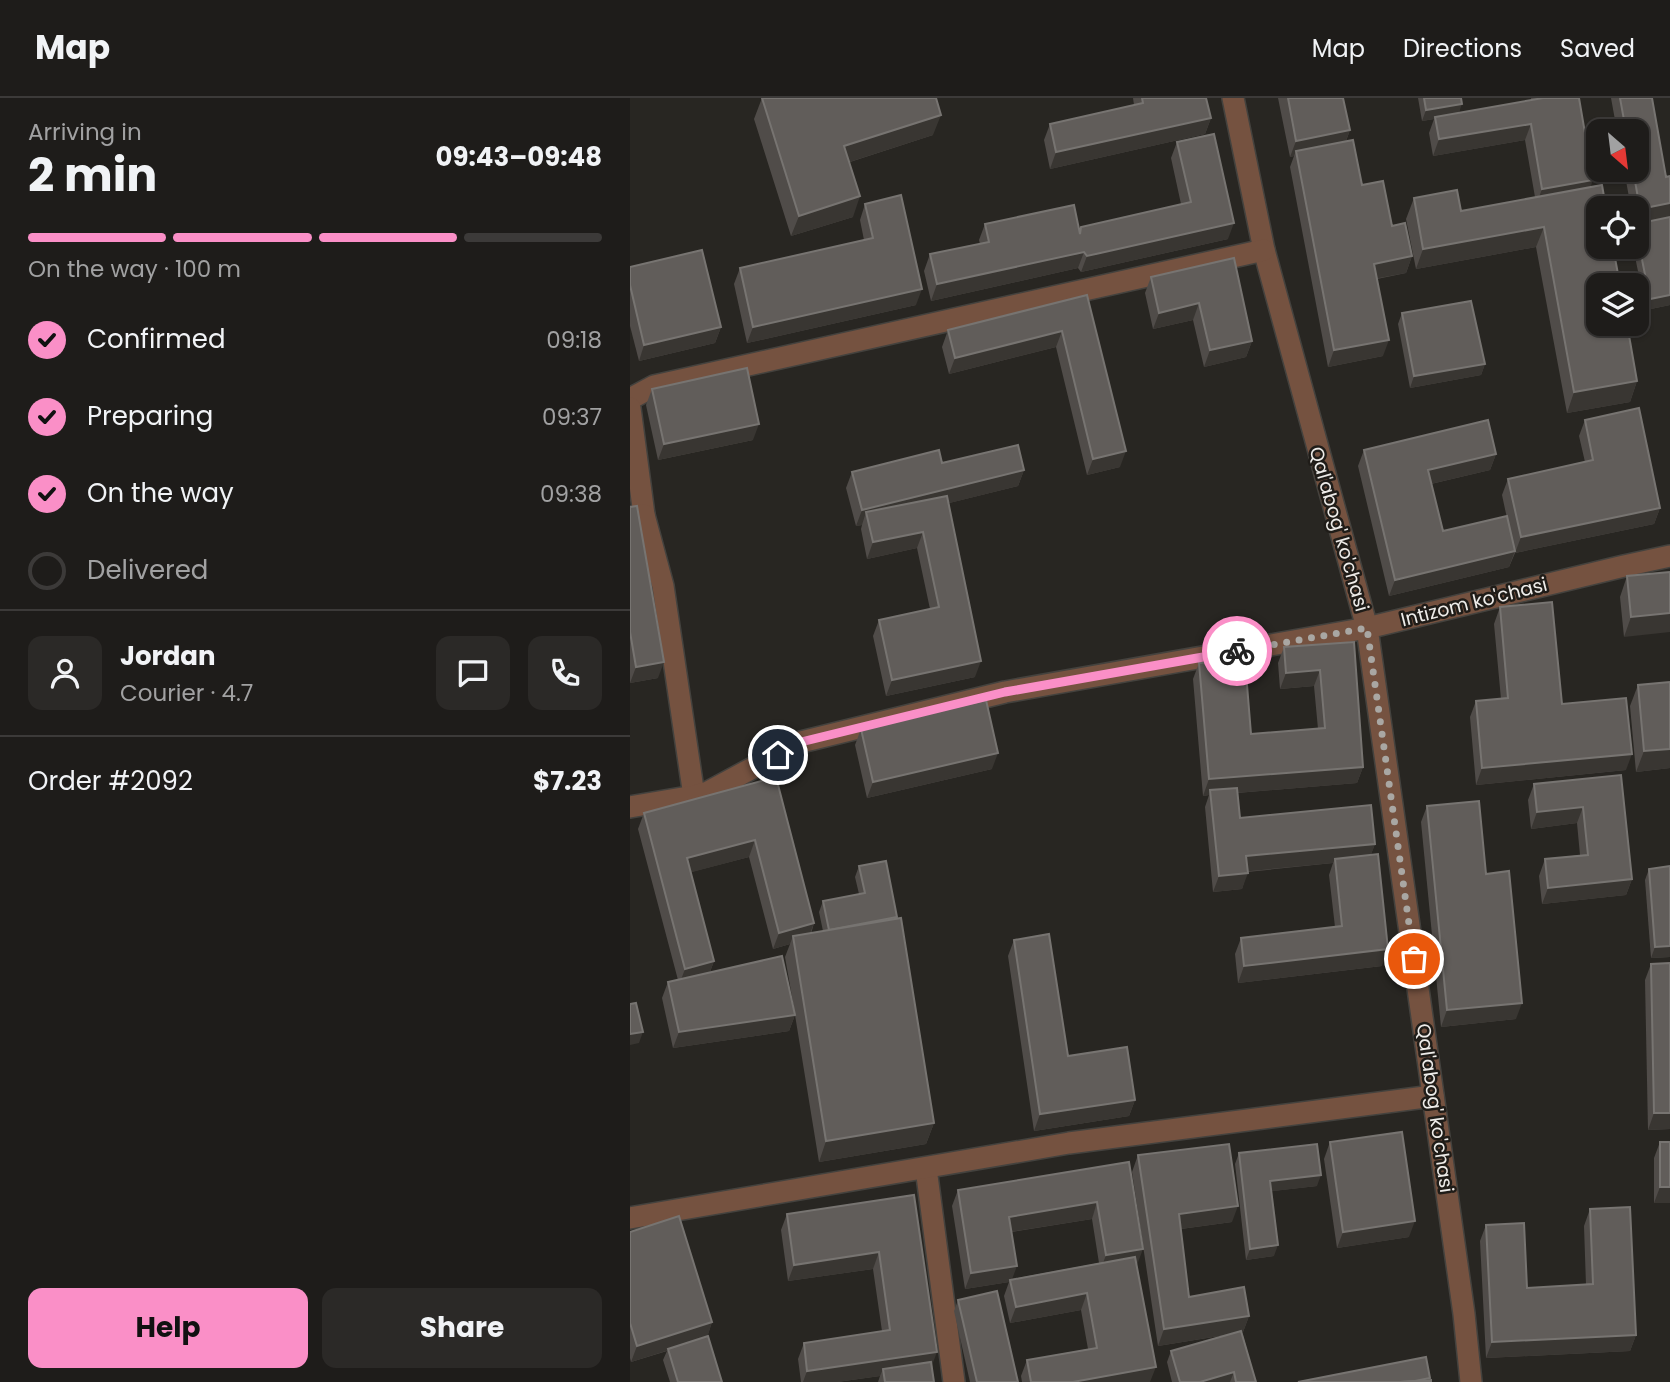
<!DOCTYPE html>
<html lang="en">
<head>
<meta charset="utf-8">
<style>
  :root { --surface:#1e1c1a; --page:#2b2927; --text:#f1f3f6; --muted:#a1a1a2; --line:#3c3a39; --accent:#fa8fc7 }
  body { margin:0; font-family:Poppins,sans-serif; background:var(--page); color:var(--text); height:100vh; display:flex; flex-direction:column; font-size:26px; white-space:nowrap }
  * { box-sizing:border-box; margin:0 }
  p { font-size:23px; color:var(--muted) }
  .icon { flex:none; width:38px; height:38px; fill:none; stroke:currentColor; stroke-width:2; stroke-linecap:round; stroke-linejoin:round }
  .map { position:relative; flex:1; overflow:hidden }
  .panel { display:flex; flex-direction:column; background:var(--surface); width:630px }
  .panel>* { flex:none }
  .needle { width:46px; rotate:152deg }
  .controls { position:absolute; left:956px; top:21px; display:grid; gap:14px }
  .controls a { display:grid; place-items:center; width:63px; height:63px; border-radius:14px; background:var(--surface); box-shadow:0 2px 5px #0004,0 0 0 2px var(--line); font-size:35px }
  .pin { position:absolute; display:grid; place-items:center; width:60px; height:60px; color:#fff; margin:-30px; border:4px solid #fff; border-radius:50%; box-shadow:0 2px 7px #0007 }
  .courier { position:absolute; display:grid; place-items:center; width:70px; height:70px; margin:-35px; border:5px solid #fa8fc7; border-radius:50%; background:#fff; color:#222; box-shadow:0 2px 9px #0007 }
  .head em { font-style:normal; font-weight:700 }
  .head div { display:flex; flex-direction:column-reverse }
  .head { display:flex; align-items:center; justify-content:space-between; height:119px; padding:0 28px }
  h1 { font-size:46px; font-weight:700; line-height:52px }
  .bar { display:grid; grid-template-columns:repeat(4,1fr); gap:10px 7px; align-content:center; height:84px; padding:0 28px }
  .bar i { height:9px; border-radius:5px; background:var(--line) }
  .bar .selected { background:var(--accent) }
  .bar p { grid-column:span 4 }
  .line { display:flex; align-items:center; gap:18px; padding:0 28px; border-top:2px solid var(--line) }
  .line div { flex:1 }
  .round { display:grid; place-items:center; flex:none; width:74px; height:74px; border-radius:14px; background:var(--page) }
  ol { padding:0 28px; list-style:none }
  li { display:flex; align-items:center; gap:21px; height:77px }
  li p { margin-inline-start:auto }
  li .icon { padding:7px; border-radius:50%; background:var(--accent); color:#111; stroke-width:4 }
  li:last-child { color:var(--muted) }
  li i { width:38px; height:38px; border:4px solid var(--line); border-radius:50% }
  .action { display:flex; gap:14px; margin-top:auto; padding:14px 28px }
  .action a { flex:1; height:80px; border-radius:14px; background:var(--accent); color:#111; font-size:28px; font-weight:700; line-height:80px; text-align:center }
  .action a+a { background:var(--page); color:var(--text) }
  header { display:flex; align-items:center; gap:42px; box-sizing:border-box; height:98px; padding:0 35px; background:var(--surface); border-bottom:2px solid var(--line) }
  header strong { font-size:33px }
  nav { display:flex; gap:38px; margin-inline-start:auto; font-size:24px }
  main { display:flex; flex:1; min-height:0 }
  .map>svg:first-child { display:block }
  .lines { fill:none; stroke-linecap:round; stroke-linejoin:round }
  .minor-casing { stroke:#44423e; stroke-width:24 }
  .minor { stroke:#755240; stroke-width:21 }
  .wall { fill:#504c49; fill-rule:evenodd }
  .shaded-wall { fill:#393632 }
  .building { fill:#615d5a; stroke:#777471; stroke-width:2 }
  .done { stroke:#a9a7a3; stroke-width:7; stroke-dasharray:0 12.6 }
  .route { stroke:#fa8fc7; stroke-width:9 }
  .labels { text-anchor:middle; dominant-baseline:central; stroke-width:5; stroke-linejoin:round; paint-order:stroke }
  .street-label { font-size:19px; fill:#eeece9; stroke:#1f1c18 }
</style>
</head>
<body>
<header>
<strong>Map</strong>
<nav><a>Map</a><a>Directions</a><a>Saved</a></nav>
</header>
<main>
<section class="panel">
<div class="head"><div><h1>2 min</h1><p>Arriving in</p></div><em>09:43–09:48</em></div>
<div class="bar"><i class="selected"></i><i class="selected"></i><i class="selected"></i><i></i><p>On the way · 100 m</p></div>
<ol>
<li><svg class="icon" aria-label="check" viewBox="0 0 24 24"><path d="M5 12l5 5 9-10"/></svg>Confirmed<p>09:18</p></li>
<li><svg class="icon" aria-label="check" viewBox="0 0 24 24"><path d="M5 12l5 5 9-10"/></svg>Preparing<p>09:37</p></li>
<li><svg class="icon" aria-label="check" viewBox="0 0 24 24"><path d="M5 12l5 5 9-10"/></svg>On the way<p>09:38</p></li>
<li><i></i>Delivered</li>
</ol>
<div class="line" style="height:126px"><a class="round"><svg class="icon" aria-label="person" viewBox="0 0 24 24"><circle cx="12" cy="8" r="4"/><path d="M4 21q1-7 8-7t8 7"/></svg></a><div><b>Jordan</b><p>Courier · 4.7</p></div><a class="round"><svg class="icon" aria-label="chat" viewBox="0 0 24 24"><path d="M4 5h16v11H9l-5 4z"/></svg></a><a class="round"><svg class="icon" aria-label="phone" viewBox="0 0 24 24"><path d="M5 4h4l2 5-3 2q2 4 5 5l2-3 5 2v4C11 20 4 13 5 4z"/></svg></a></div>
<div class="line" style="height:91px"><div>Order #2092</div><b>$7.23</b></div>
<div class="action"><a>Help</a><a>Share</a></div>
</section>
<div class="map">
<svg width="1040" height="1284" viewBox="0 0 1040 1284">
  <rect width="100%" height="100%" fill="#282622"/>
  <g class="lines">
    <defs>
      <g id="minor">
        <polyline points="603,0 634,152 737,530 834,1216 841,1284"/>
        <polyline points="0,301 24,288 634,152"/>
        <polyline points="0,310 14,417"/>
        <polyline points="0,419 14,417 33,488 64,698"/>
        <polyline points="0,709 64,698 78,694 171,644 375,594 737,530 994,468 1040,458"/>
        <polyline points="296,1070 324,1284"/>
        <polyline points="0,1120 439,1045 803,998"/>
      </g>
    </defs>
    <use href="#minor" class="minor-casing"/>
    <use href="#minor" class="minor"/>
  </g>
  <g class="wall">
    <polygon points="132,0 303,37 220,64 223,119 161,138 124,21"/>
    <polygon points="503,0 576,0 581,20 575,36 420,71 414,42 420,26 504,7"/>
    <polygon points="648,0 713,0 720,32 716,43 732,87 762,128 782,158 776,175 747,181 753,258 698,269 660,69 664,58 660,59"/>
    <polygon points="788,0 831,0 829,15 901,2 901,0 949,0 961,89 1007,283 1000,304 937,315 906,149 786,171 776,121 784,100 831,113 905,99 895,42 803,58 799,35 804,21 792,23"/>
    <polygon points="981,0 1022,0 1040,207 1016,212 1003,149 1006,149 1006,110 1001,110 994,72 1006,72 1006,33 987,33"/>
    <polygon points="547,44 598,141 451,174 448,170 301,203 294,173 300,156 350,146 349,142 355,126 449,131 451,129 551,106 541,60"/>
    <polygon points="235,106 286,207 117,245 104,186 110,170 234,142 230,122"/>
    <polygon points="604,160 622,243 616,259 574,269 563,222 523,231 515,195 521,179"/>
    <polygon points="0,169 91,229 85,245 9,263 0,228"/>
    <polygon points="457,197 490,369 457,377 426,249 319,276 312,249 318,232"/>
    <polygon points="772,215 855,266 851,277 780,290 768,226"/>
    <polygon points="22,291 123,342 28,362 16,307"/>
    <polygon points="955,322 1030,410 1024,426 885,455 879,469 759,498 728,368 734,352 866,356 860,372 801,386 813,433 878,425 872,397 878,381 955,364 949,338"/>
    <polygon points="312,365 394,372 388,388 319,405 345,579 256,598 243,538 249,522 300,511 287,450 237,461 231,431 232,427 226,428 216,390 222,374"/>
    <polygon points="0,409 28,580 0,585"/>
    <polygon points="1040,474 994,539 990,499 997,478"/>
    <polygon points="870,509 932,606 996,672 846,687 840,619 846,603 871,601 864,526"/>
    <polygon points="724,544 733,669 727,685 607,695 610,720 745,746 741,756 752,868 608,885 605,856 611,840 705,829 699,777 703,765 617,774 612,791 583,794 575,709 579,697 573,698 563,581 569,565 621,636 688,631 684,588 650,591 648,565 654,549"/>
    <polygon points="1040,584 1040,670 1006,674 1000,608 1008,587"/>
    <polygon points="231,631 362,671 237,700 225,647"/>
    <polygon points="991,677 1002,781 996,797 912,806 909,778 915,761 950,757 947,725 901,731 898,702 904,686"/>
    <path d="M 146,679 L 184,825 L 181,836 L 193,833 L 189,814 L 193,803 L 229,796 L 225,779 L 229,768 L 266,821 L 304,1025 L 296,1046 L 189,1064 L 165,917 L 159,933 L 43,950 L 32,900 L 38,884 L 48,882 L 8,731 L 14,715 ZM 119,759 L 143,851 L 160,846 L 155,859 L 165,916 L 80,874 L 84,863 L 61,774 Z"/>
    <polygon points="797,708 856,776 886,921 811,929 791,724"/>
    <polygon points="1040,768 1040,859 1021,860 1015,782 1019,771"/>
    <polygon points="384,842 438,958 505,1002 499,1018 404,1033 378,858"/>
    <polygon points="1040,865 1040,1031 1018,1032 1015,882 1021,866"/>
    <polygon points="700,1044 779,1139 707,1150 694,1061"/>
    <polygon points="1030,1044 1040,1044 1040,1105 1024,1105 1024,1060"/>
    <polygon points="609,1055 687,1088 642,1093 644,1158 616,1162 605,1066"/>
    <polygon points="508,1057 602,1124 551,1131 559,1199 619,1218 613,1234 612,1234 626,1284 542,1284 537,1264 541,1253 602,1236 528,1248 502,1074"/>
    <path d="M 499,1064 L 507,1167 L 520,1284 L 392,1284 L 391,1278 L 397,1262 L 458,1251 L 451,1212 L 380,1225 L 374,1198 L 379,1184 L 335,1191 L 322,1108 L 328,1092 ZM 462,1121 L 469,1165 L 382,1181 L 381,1134 Z"/>
    <polygon points="284,1097 304,1284 248,1284 250,1278 207,1284 171,1284 168,1261 174,1245 252,1233 243,1171 158,1183 151,1132 157,1116"/>
    <polygon points="960,1111 1006,1237 1000,1253 856,1260 850,1143 856,1127 897,1190 956,1187 954,1128"/>
    <polygon points="0,1134 82,1224 77,1239 92,1284 40,1284 33,1262 37,1253 1,1264 0,1260"/>
    <polygon points="328,1202 388,1284 340,1284 324,1213"/>
  </g>
  <g class="shaded-wall">
    <polygon points="832,6 828,17 805,19 804,21 792,23 796,12"/>
    <polygon points="311,17 303,37 207,68 214,48"/>
    <polygon points="581,20 575,36 420,71 426,54"/>
    <polygon points="901,26 895,42 803,58 809,41"/>
    <polygon points="720,32 714,48 666,53 664,58 660,59 666,43"/>
    <polygon points="963,82 957,99 906,107 912,91"/>
    <polygon points="230,98 223,119 161,138 169,118"/>
    <polygon points="1040,105 1040,121 1006,127 1006,120 1010,111"/>
    <polygon points="604,125 598,141 451,174 457,158"/>
    <polygon points="914,129 906,149 786,171 793,151"/>
    <polygon points="454,154 448,170 301,203 307,186"/>
    <polygon points="782,158 776,175 738,182 744,166"/>
    <polygon points="292,191 286,207 117,245 123,229"/>
    <polygon points="1040,197 1040,207 1016,212 1020,201"/>
    <polygon points="569,205 563,222 523,231 529,215"/>
    <polygon points="91,229 85,245 9,263 14,247"/>
    <polygon points="432,233 426,249 319,276 325,260"/>
    <polygon points="759,242 753,258 698,269 704,252"/>
    <polygon points="622,243 616,259 574,269 580,252"/>
    <polygon points="855,266 851,277 780,290 784,278"/>
    <polygon points="1007,283 1000,304 937,315 944,294"/>
    <polygon points="129,326 123,342 28,362 34,346"/>
    <polygon points="496,353 490,369 457,377 463,361"/>
    <polygon points="866,356 860,372 792,388 798,372"/>
    <polygon points="394,372 388,388 239,425 236,414 232,427 226,428 232,412"/>
    <polygon points="1030,410 1024,426 885,455 891,439"/>
    <polygon points="293,434 287,450 237,461 243,444"/>
    <polygon points="885,453 879,469 759,498 765,482"/>
    <polygon points="1040,515 1040,534 994,539 1001,519"/>
    <polygon points="351,563 345,579 256,598 262,582"/>
    <polygon points="34,564 28,580 0,585 6,569"/>
    <polygon points="690,572 684,588 650,591 656,575"/>
    <polygon points="1040,651 1040,670 1006,674 1014,653"/>
    <polygon points="368,655 362,671 237,700 243,684"/>
    <polygon points="1002,656 996,672 846,687 852,670"/>
    <polygon points="733,669 727,685 581,697 580,692 579,697 573,698 579,681"/>
    <polygon points="953,709 947,725 901,731 907,714"/>
    <polygon points="125,742 119,759 51,777 57,760"/>
    <polygon points="745,746 739,762 705,761 703,765 610,774 616,758"/>
    <polygon points="618,775 612,791 583,794 589,778"/>
    <polygon points="1002,781 996,797 912,806 918,790"/>
    <polygon points="184,825 178,841 163,838 160,846 143,851 149,835"/>
    <polygon points="1040,848 1040,859 1021,860 1025,849"/>
    <polygon points="758,851 752,868 608,885 614,868"/>
    <polygon points="84,863 78,879 49,887 55,871"/>
    <polygon points="892,905 886,921 811,929 817,912"/>
    <polygon points="165,917 159,933 43,950 49,934"/>
    <polygon points="13,934 9,945 0,947 0,936"/>
    <polygon points="505,1002 499,1018 404,1033 410,1016"/>
    <polygon points="1024,1015 1040,1015 1040,1031 1018,1032"/>
    <polygon points="304,1025 296,1046 189,1064 196,1043"/>
    <polygon points="691,1077 687,1088 636,1094 640,1083"/>
    <polygon points="1030,1089 1040,1089 1040,1105 1024,1105"/>
    <polygon points="467,1104 462,1121 373,1135 379,1119"/>
    <polygon points="608,1108 602,1124 543,1132 549,1116"/>
    <polygon points="785,1123 779,1139 707,1150 713,1134"/>
    <polygon points="648,1147 644,1158 616,1162 620,1151"/>
    <polygon points="513,1151 507,1167 470,1173 476,1157"/>
    <polygon points="249,1154 243,1171 158,1183 164,1167"/>
    <polygon points="387,1168 381,1184 380,1182 379,1184 335,1191 341,1175"/>
    <polygon points="457,1195 451,1212 380,1225 386,1209"/>
    <polygon points="619,1218 613,1234 528,1248 534,1231"/>
    <polygon points="82,1224 77,1240 1,1264 7,1248"/>
    <polygon points="1006,1237 1000,1253 856,1260 862,1244"/>
    <polygon points="307,1254 301,1270 253,1271 250,1278 207,1284 173,1284 177,1273"/>
    <polygon points="526,1269 520,1284 443,1284"/>
    <polygon points="604,1274 600,1284 570,1284"/>
  </g>
  <g class="building">
    <polygon points="132,0 306,0 311,17 214,48 230,98 169,118"/>
    <polygon points="512,0 576,0 581,20 426,54 420,26 513,5"/>
    <polygon points="658,0 713,0 720,32 666,43"/>
    <polygon points="794,0 831,0 832,6 796,12"/>
    <polygon points="913,0 949,0 963,82 912,91 901,26 809,41 805,19"/>
    <polygon points="990,0 1022,0 1036,79 1040,78 1040,105 1010,111 1003,72 1006,72 1006,33 996,33"/>
    <polygon points="584,36 604,125 457,158 454,154 307,186 300,156 359,144 355,126 444,107 450,136 451,129 561,104 547,44"/>
    <polygon points="723,42 732,87 753,83 762,128 775,125 782,158 744,166 759,242 704,252 666,53"/>
    <polygon points="972,87 976,110 968,110 968,149 983,149 990,187 968,187 968,226 997,226 1007,283 944,294 914,129 793,151 784,100 827,92 831,113"/>
    <polygon points="271,97 292,191 123,229 110,170 243,140 235,106"/>
    <polygon points="1040,119 1040,197 1020,201 1006,132 1006,126"/>
    <polygon points="72,152 91,229 14,247 0,187 0,169"/>
    <polygon points="604,160 622,243 580,252 569,205 529,215 521,179"/>
    <polygon points="457,197 496,353 463,361 432,233 325,260 318,232"/>
    <polygon points="841,203 855,266 784,278 772,215"/>
    <polygon points="117,270 129,326 34,346 22,291"/>
    <polygon points="1009,310 1030,410 891,439 878,381 963,362 955,322"/>
    <polygon points="858,322 866,356 798,372 813,433 877,418 885,453 765,482 734,352"/>
    <polygon points="388,347 394,372 232,412 222,374 309,352 312,365"/>
    <polygon points="317,398 351,563 262,582 249,522 309,509 293,434 243,444 236,414"/>
    <polygon points="7,408 34,564 6,569 0,534 0,409"/>
    <polygon points="1040,474 1040,515 1001,519 997,478"/>
    <polygon points="922,504 932,606 996,600 1002,656 852,670 846,603 878,600 870,509"/>
    <polygon points="724,544 733,669 579,681 569,565 615,562 621,636 695,630 690,572 656,575 654,549"/>
    <polygon points="1040,584 1040,651 1014,653 1008,587"/>
    <polygon points="356,602 368,655 243,684 231,631"/>
    <polygon points="991,677 1002,781 918,790 915,761 958,757 953,709 907,714 904,686"/>
    <polygon points="146,679 184,825 149,835 125,742 57,760 84,863 55,871 14,715"/>
    <polygon points="607,690 610,720 741,707 745,746 616,758 618,775 589,778 580,692"/>
    <polygon points="849,703 856,776 879,773 892,905 817,912 797,708"/>
    <polygon points="748,756 758,851 614,868 611,840 712,828 705,761"/>
    <polygon points="256,763 267,819 199,832 193,803 235,795 229,768"/>
    <polygon points="1040,768 1040,848 1025,849 1019,771"/>
    <polygon points="271,820 304,1025 196,1043 163,838"/>
    <polygon points="419,836 438,958 497,949 505,1002 410,1016 384,842"/>
    <polygon points="152,858 165,917 49,934 38,884"/>
    <polygon points="1040,865 1040,1015 1024,1015 1021,866"/>
    <polygon points="6,905 13,934 0,936 0,906"/>
    <polygon points="772,1034 785,1123 713,1134 700,1044"/>
    <rect x="1030" y="1044" width="10" height="45"/>
    <polygon points="599,1046 608,1108 549,1116 559,1199 614,1189 619,1218 534,1231 508,1057"/>
    <polygon points="687,1046 691,1077 640,1083 648,1147 620,1151 609,1055"/>
    <polygon points="499,1064 513,1151 476,1157 467,1104 379,1119 387,1168 341,1175 328,1092"/>
    <polygon points="284,1097 307,1254 177,1273 174,1245 260,1232 249,1154 164,1167 157,1116"/>
    <polygon points="1000,1109 1006,1237 862,1244 856,1127 894,1125 897,1190 963,1186 960,1111"/>
    <polygon points="49,1118 82,1224 7,1248 0,1225 0,1134"/>
    <polygon points="505,1159 526,1269 443,1284 401,1284 397,1262 467,1250 457,1195 386,1209 380,1182"/>
    <polygon points="367,1193 388,1284 347,1284 328,1202"/>
    <polygon points="611,1233 626,1284 606,1284 604,1274 570,1284 550,1284 541,1253"/>
    <polygon points="78,1238 92,1284 48,1284 38,1251"/>
    <polygon points="796,1259 800,1280 785,1283 770,1284 668,1284"/>
    <polygon points="301,1264 304,1284 255,1284 253,1271"/>
    <polygon points="801,1282 801,1284 770,1284"/>
  </g>
  <g class="lines">
    <polyline class="done" points="607,553 737,530 784,861"/>
    <polyline class="route" points="148,657 171,644 375,594 607,553"/>
  </g>
  <g class="labels">
    <g class="street-label">
      <text transform="translate(709 431) rotate(74)">Qal'abog' ko'chasi</text>
      <text transform="translate(844 504) rotate(-14)">Intizom ko'chasi</text>
      <text transform="translate(805 1010) rotate(82)">Qal'abog' ko'chasi</text>
    </g>
  </g>
</svg>
<div class="controls">
<a><svg class="needle" viewBox="-14 -14 28 28"><path d="M0-13l5 13h-10z" fill="#e53935"/><path d="M0 13l5-13h-10z" fill="#a1a1a2"/></svg></a>
<a><svg class="icon" aria-label="locate" viewBox="0 0 24 24"><circle cx="12" cy="12" r="6"/><path d="M12 2v4M12 18v4M2 12h4M18 12h4"/></svg></a>
<a><svg class="icon" aria-label="layers" viewBox="0 0 24 24"><path d="M12 4l9 5-9 5-9-5zM3 14l9 5 9-5"/></svg></a>
</div>
<div class="pin" style="left:784px;top:861px;background:#ea580c"><svg class="icon" aria-label="bag" viewBox="0 0 24 24"><path d="M5 8h14l-1 12H6zM9 8a3 3 0 0 1 6 0"/></svg></div>
<div class="pin" style="left:148px;top:657px;background:#1f2937"><svg class="icon" aria-label="home" viewBox="0 0 24 24"><path d="M3 11l9-7 9 7M6 9v11h12V9"/></svg></div>
<div class="courier" style="left:607px;top:553px"><svg class="icon" aria-label="bike" viewBox="0 0 24 24"><circle cx="6" cy="16" r="4"/><circle cx="18" cy="16" r="4"/><path d="M6 16l4-8h5l3 8M10 8l3 8H6M13 5h3"/></svg></div>
</div>
</main>
</body>
</html>
